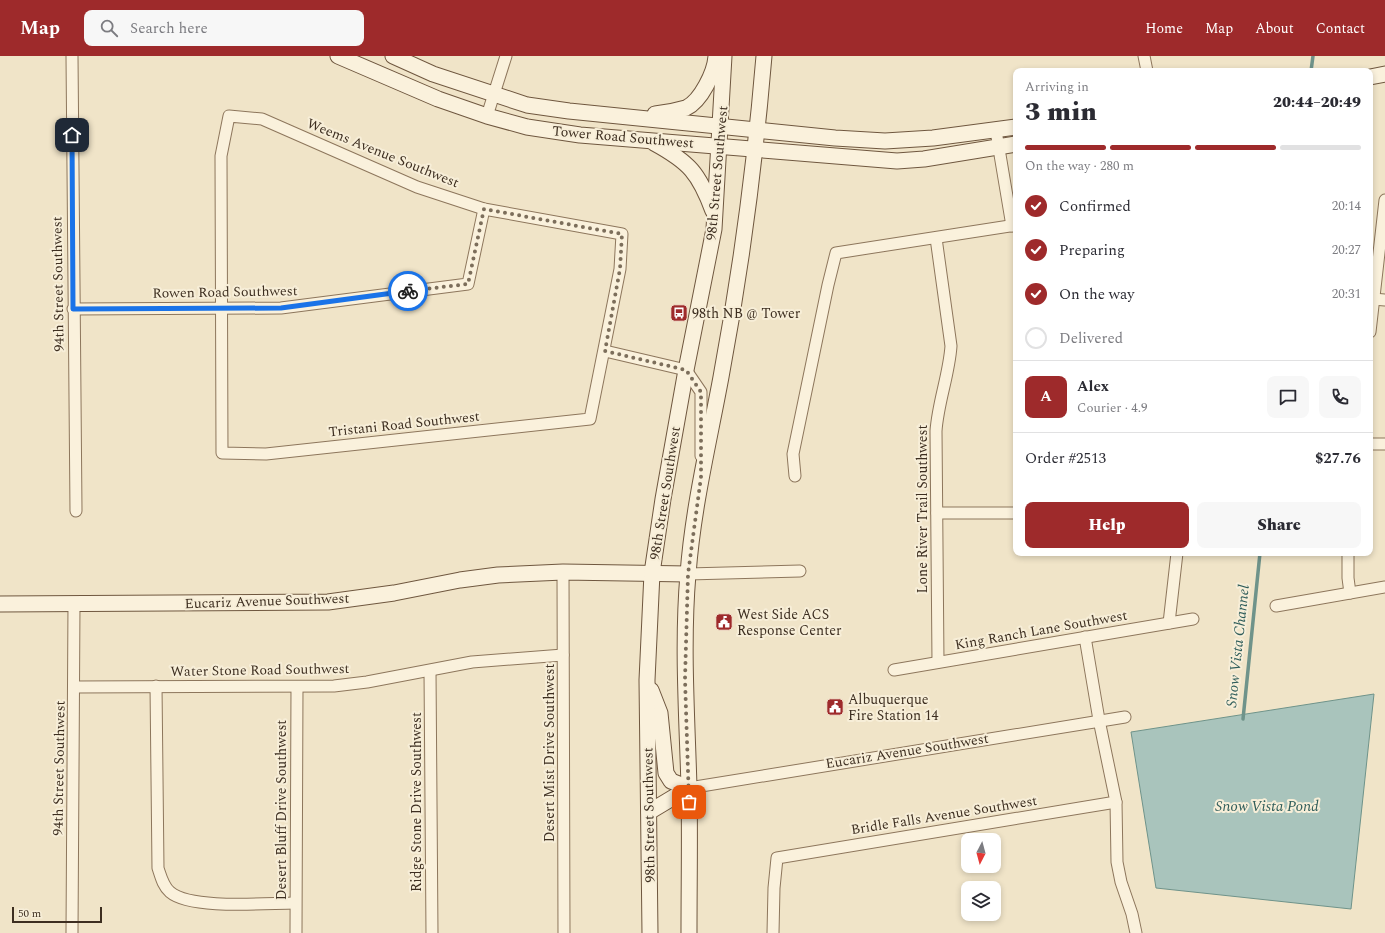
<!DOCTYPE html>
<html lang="en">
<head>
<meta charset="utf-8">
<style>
  :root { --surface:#fff; --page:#f7f7f7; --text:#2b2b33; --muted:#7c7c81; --line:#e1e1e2; --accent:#9e2a2b }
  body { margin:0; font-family:Spectral,serif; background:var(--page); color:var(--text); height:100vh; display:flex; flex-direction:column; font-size:15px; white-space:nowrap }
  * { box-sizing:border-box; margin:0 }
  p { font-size:13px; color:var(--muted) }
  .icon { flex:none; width:22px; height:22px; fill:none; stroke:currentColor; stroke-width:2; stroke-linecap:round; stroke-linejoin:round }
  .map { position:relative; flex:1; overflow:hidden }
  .details { position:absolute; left:1013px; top:12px; width:360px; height:488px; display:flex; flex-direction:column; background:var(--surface); border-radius:8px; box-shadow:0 2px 6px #0003 }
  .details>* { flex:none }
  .needle { width:26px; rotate:186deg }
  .fabs { position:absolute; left:961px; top:777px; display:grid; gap:8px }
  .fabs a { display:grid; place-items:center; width:40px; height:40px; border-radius:8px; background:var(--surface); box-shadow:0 2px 6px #0003; font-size:20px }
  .scale { position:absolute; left:12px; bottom:10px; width:90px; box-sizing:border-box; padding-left:4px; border:2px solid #3d2e20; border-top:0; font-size:11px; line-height:14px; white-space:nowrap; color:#3d2e20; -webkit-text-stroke:3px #f7eed8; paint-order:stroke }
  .pin { position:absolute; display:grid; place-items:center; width:34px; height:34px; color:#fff; margin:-17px; border-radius:8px; box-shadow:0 2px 6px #0006 }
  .courier { position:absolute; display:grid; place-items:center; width:40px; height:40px; margin:-20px; border:3px solid #1a73e8; border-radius:50%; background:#fff; color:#222; box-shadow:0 1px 5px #0007 }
  .head em { font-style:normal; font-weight:800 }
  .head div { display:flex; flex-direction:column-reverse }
  .head { display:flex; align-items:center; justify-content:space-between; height:68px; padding:0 12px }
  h1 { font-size:26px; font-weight:800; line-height:30px }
  .bar { display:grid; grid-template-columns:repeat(4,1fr); gap:6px 4px; align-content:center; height:48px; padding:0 12px }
  .bar i { height:5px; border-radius:3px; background:var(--line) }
  .bar .current { background:var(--accent) }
  .bar p { grid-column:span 4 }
  .line { display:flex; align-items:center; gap:10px; padding:0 12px; border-top:1px solid var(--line) }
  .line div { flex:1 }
  .round { display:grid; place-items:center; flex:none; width:42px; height:42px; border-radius:8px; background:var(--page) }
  ol { padding:0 12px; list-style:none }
  li { display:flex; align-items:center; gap:12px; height:44px }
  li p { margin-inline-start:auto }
  li .icon { padding:4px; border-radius:50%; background:var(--accent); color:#fff; stroke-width:4 }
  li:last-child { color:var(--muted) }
  li i { width:22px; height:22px; border:2px solid var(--line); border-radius:50% }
  .cta { display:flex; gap:8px; margin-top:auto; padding:8px 12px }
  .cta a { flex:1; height:46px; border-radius:8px; background:var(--accent); color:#fff; font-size:16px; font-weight:800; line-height:46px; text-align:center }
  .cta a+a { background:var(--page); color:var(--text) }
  header { display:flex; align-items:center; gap:24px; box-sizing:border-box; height:56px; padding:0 20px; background:var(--accent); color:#fff }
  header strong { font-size:19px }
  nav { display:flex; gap:22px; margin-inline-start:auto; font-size:14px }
  .search { width:280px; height:36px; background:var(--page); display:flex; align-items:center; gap:10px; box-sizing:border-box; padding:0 14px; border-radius:8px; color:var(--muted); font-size:15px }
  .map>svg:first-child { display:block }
  .water { fill:#a9c4bc; stroke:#6f938a }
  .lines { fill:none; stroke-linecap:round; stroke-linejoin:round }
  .stream { stroke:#6f938a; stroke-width:3.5 }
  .street-casing { stroke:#8d765c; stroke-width:13 }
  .secondary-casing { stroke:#6f573f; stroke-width:17 }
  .street { stroke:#faf1dc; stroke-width:11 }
  .secondary { stroke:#faf1dc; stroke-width:15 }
  .done { stroke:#7c6e5b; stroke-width:4; stroke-dasharray:0 7.2 }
  .route { stroke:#1a73e8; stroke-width:5 }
  .labels { text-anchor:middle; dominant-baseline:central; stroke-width:4; stroke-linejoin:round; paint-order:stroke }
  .street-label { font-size:14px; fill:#3d2e20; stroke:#f7eed8 }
  .poi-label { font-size:14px; fill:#3d2e20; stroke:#f7eed8; text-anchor:start }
  .water-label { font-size:15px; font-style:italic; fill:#2f5d5a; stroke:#f7eed8 }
</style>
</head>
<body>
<header>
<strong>Map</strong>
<div class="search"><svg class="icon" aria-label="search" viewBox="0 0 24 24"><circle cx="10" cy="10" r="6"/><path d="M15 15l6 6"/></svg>Search here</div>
<nav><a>Home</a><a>Map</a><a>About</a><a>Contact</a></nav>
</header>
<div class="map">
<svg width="1385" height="877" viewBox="0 0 1385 877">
  <rect width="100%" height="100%" fill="#f0e4c8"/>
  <polygon class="water" points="1374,638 1351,853 1156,832 1131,676"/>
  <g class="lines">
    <g class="stream">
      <polyline points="1311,15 1313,0"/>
      <polyline points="1243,663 1260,497"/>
    </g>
    <defs>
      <g id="street">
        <polyline points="72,0 76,455"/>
        <polyline points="1144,0 1147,15"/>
        <polygon points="229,60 262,63 417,131 484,153 622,178 620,213 590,363 266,398 222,397 221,100"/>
        <polyline points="487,60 506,0"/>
        <polyline points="996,75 1012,170"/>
        <path d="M 936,182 L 951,290 C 949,319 938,346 936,375 L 938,606"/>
        <polyline points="1373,243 1385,244"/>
        <polyline points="73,253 281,252 468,228 484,153"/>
        <polyline points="1370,276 1385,144"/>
        <polyline points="605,295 686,314 701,336 701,400"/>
        <polyline points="1370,388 1385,388"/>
        <polyline points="795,420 793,398 828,229 836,197 1016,169"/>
        <polyline points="937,457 1016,457"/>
        <polyline points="1348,497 1348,522 1350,537"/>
        <polyline points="563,516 564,877"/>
        <polyline points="688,518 800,515"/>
        <polyline points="1276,550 1385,531"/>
        <polyline points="1169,567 1177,497"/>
        <polyline points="1085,581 1099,664 1116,746 1117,806 1121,826 1132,858 1136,877"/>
        <polyline points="894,614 1193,563"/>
        <polyline points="430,615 432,877"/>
        <path d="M 156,630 L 158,812 C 161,821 163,830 170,836 C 191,854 267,847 295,847"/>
        <polyline points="75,631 334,630 367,626 472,606 563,599"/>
        <polyline points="689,732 1125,661"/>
        <polyline points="72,877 74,548"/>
        <polyline points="296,877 297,631"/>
        <polyline points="773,877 774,832 777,802 1116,746"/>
      </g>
      <g id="secondary">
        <polyline points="338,0 438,43 487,60 527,71 580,79 897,105 924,103 1016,88"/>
        <polyline points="393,0 433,18 527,49 569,55 835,82 885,85 933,82 1016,71"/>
        <polyline points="1370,21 1385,18"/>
        <path d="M 655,58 C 665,57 676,55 686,52 C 701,45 715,16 716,0"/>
        <path d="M 654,87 C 689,106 699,117 713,155"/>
        <polyline points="0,548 328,546 394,537 460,524 498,519 563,516 688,518"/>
        <polyline points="651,634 660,657 666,717 671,725 689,732"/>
        <polyline points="649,756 689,732"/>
        <polyline points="650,877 647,624 652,517 663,443 686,314 714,173 724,0"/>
        <path d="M 689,877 C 689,828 690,779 689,731 C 687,660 682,588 688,518 C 693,451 709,386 721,321 C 741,214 755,108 764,0"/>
      </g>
    </defs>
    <use href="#street" class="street-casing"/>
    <use href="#secondary" class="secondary-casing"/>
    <use href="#street" class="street"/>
    <use href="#secondary" class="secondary"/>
  </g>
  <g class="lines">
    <polyline class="done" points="408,235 468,228 484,153 622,178 620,213 605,295 686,314 701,336 701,421 688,518 685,623 689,746"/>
    <polyline class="route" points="72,79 73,253 281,252 408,235"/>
  </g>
  <defs>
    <symbol id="bus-square" viewBox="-11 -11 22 22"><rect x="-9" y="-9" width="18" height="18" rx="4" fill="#9e2a2b" stroke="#f7eed8"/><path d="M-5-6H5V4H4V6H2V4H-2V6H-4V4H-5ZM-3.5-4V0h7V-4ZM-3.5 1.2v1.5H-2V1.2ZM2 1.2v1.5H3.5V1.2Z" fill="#fff"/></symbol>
    <symbol id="civic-square" viewBox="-11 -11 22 22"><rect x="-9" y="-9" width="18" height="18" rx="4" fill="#9e2a2b" stroke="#f7eed8"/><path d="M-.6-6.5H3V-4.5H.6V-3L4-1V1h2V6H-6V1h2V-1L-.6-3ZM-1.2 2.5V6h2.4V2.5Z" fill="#fff"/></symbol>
  </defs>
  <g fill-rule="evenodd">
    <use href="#bus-square" x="669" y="247" width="20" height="20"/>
    <use href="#civic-square" x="714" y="556" width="20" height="20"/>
    <use href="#civic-square" x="825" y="641" width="20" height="20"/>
  </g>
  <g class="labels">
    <g class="street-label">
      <text transform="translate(623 81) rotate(5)">Tower Road Southwest</text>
      <text transform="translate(383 97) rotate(22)">Weems Avenue Southwest</text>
      <text transform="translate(717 117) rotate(-85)">98th Street Southwest</text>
      <text transform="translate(58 228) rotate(-91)">94th Street Southwest</text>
      <text transform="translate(225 236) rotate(-1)">Rowen Road Southwest</text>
      <text transform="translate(404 368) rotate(-6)">Tristani Road Southwest</text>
      <text transform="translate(665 437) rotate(-81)">98th Street Southwest</text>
      <text transform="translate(922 453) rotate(-90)">Lone River Trail Southwest</text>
      <text transform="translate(267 545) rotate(-2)">Eucariz Avenue Southwest</text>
      <text transform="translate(1041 574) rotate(-10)">King Ranch Lane Southwest</text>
      <text transform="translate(260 614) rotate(-1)">Water Stone Road Southwest</text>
      <text transform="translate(907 695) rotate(-9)">Eucariz Avenue Southwest</text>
      <text transform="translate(549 697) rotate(-90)">Desert Mist Drive Southwest</text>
      <text transform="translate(59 712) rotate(-89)">94th Street Southwest</text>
      <text transform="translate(416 746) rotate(-90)">Ridge Stone Drive Southwest</text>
      <text transform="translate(281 754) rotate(-90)">Desert Bluff Drive Southwest</text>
      <text transform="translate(649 759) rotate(-91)">98th Street Southwest</text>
      <text transform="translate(944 759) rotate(-9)">Bridle Falls Avenue Southwest</text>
    </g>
    <g class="poi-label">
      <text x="692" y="257">98th NB @ Tower</text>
      <text x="737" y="558">West Side ACS<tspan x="737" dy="16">Response Center</tspan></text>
      <text x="848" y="643">Albuquerque<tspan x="848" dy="16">Fire Station 14</tspan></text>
    </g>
    <g class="water-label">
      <text transform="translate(1238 590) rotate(-84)">Snow Vista Channel</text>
      <text x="1267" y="750">Snow Vista Pond</text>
    </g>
  </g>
</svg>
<div class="fabs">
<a><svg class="needle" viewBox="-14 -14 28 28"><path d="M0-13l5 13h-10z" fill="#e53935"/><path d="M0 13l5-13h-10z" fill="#7c7c81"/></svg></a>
<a><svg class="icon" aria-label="layers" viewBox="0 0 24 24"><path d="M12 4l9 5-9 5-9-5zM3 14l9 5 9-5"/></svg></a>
</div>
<div class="scale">50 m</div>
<div class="pin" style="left:689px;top:746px;background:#ea580c"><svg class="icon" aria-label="bag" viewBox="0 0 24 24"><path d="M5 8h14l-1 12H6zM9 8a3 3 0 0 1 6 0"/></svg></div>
<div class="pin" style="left:72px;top:79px;background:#1f2937"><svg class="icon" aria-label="home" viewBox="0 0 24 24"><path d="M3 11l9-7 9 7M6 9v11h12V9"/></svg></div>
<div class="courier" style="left:408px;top:235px"><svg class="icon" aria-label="bike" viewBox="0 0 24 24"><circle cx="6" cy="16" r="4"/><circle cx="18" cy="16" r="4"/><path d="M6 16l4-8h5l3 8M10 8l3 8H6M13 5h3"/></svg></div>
<section class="details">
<div class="head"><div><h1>3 min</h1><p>Arriving in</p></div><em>20:44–20:49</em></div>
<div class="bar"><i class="current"></i><i class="current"></i><i class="current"></i><i></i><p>On the way · 280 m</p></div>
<ol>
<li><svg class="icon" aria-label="check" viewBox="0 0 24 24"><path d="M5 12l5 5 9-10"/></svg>Confirmed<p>20:14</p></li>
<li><svg class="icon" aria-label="check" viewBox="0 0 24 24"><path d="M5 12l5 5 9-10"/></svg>Preparing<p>20:27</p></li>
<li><svg class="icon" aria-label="check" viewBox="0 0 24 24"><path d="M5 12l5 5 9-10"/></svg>On the way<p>20:31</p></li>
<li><i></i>Delivered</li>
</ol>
<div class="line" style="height:72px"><b class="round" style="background:var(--accent);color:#fff">A</b><div><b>Alex</b><p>Courier · 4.9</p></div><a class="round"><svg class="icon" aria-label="chat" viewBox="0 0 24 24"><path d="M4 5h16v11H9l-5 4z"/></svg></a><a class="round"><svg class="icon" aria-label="phone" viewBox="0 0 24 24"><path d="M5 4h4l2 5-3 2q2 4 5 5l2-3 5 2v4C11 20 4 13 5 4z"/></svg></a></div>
<div class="line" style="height:52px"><div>Order #2513</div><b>$27.76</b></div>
<div class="cta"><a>Help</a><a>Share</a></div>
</section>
</div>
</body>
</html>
